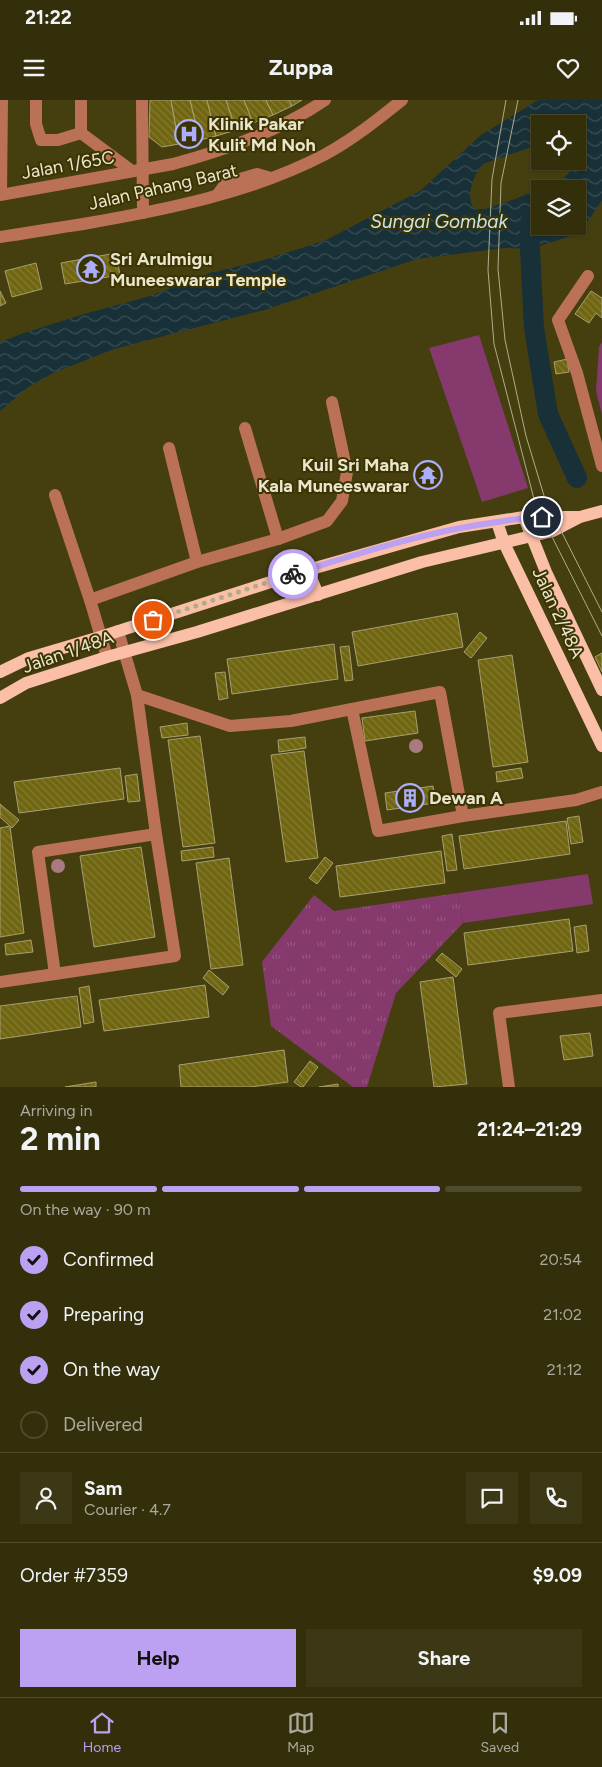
<!DOCTYPE html>
<html lang="en">
<head>
<meta charset="utf-8">
<style>
  :root { --surface:#342f0b; --page:#3c3714; --text:#f1f3f6; --muted:#a9a99d; --line:#4e4a2c; --accent:#bca0f2 }
  body { margin:0; font-family:Figtree,sans-serif; background:var(--page); color:var(--text); height:100vh; display:flex; flex-direction:column; font-size:19px; white-space:nowrap }
  * { box-sizing:border-box; margin:0 }
  p { font-size:16px; color:var(--muted) }
  .icon { flex:none; width:28px; height:28px; fill:none; stroke:currentColor; stroke-width:2; stroke-linecap:round; stroke-linejoin:round }
  .map { position:relative; height:987px; overflow:hidden }
  .side { display:flex; flex-direction:column; background:var(--surface); flex:1 }
  .side>* { flex:none }
  .buttons { position:absolute; left:531px; top:15px; display:grid; gap:10px }
  .buttons a { display:grid; place-items:center; width:55px; height:55px; border-radius:0px; background:var(--surface); box-shadow:0 1px 4px #0004,0 0 0 1px var(--line); font-size:25px }
  .pin { position:absolute; display:grid; place-items:center; width:42px; height:42px; color:#fff; margin:-21px; border:2px solid #fff; border-radius:50%; box-shadow:0 1px 5px #0007 }
  .courier { position:absolute; display:grid; place-items:center; width:50px; height:50px; margin:-25px; border:4px solid #bca0f2; border-radius:50%; background:#fff; color:#222; box-shadow:0 1px 6px #0007 }
  .head em { font-style:normal; font-weight:700 }
  .head div { display:flex; flex-direction:column-reverse }
  .head { display:flex; align-items:center; justify-content:space-between; height:85px; padding:0 20px }
  h1 { font-size:32px; font-weight:700; line-height:38px }
  .bar { display:grid; grid-template-columns:repeat(4,1fr); gap:8px 5px; align-content:center; height:60px; padding:0 20px }
  .bar i { height:6px; border-radius:4px; background:var(--line) }
  .bar .current { background:var(--accent) }
  .bar p { grid-column:span 4 }
  .line { display:flex; align-items:center; gap:12px; padding:0 20px; border-top:1px solid var(--line) }
  .line div { flex:1 }
  .round { display:grid; place-items:center; flex:none; width:52px; height:52px; border-radius:0px; background:var(--page) }
  ol { padding:0 20px; list-style:none }
  li { display:flex; align-items:center; gap:15px; height:55px }
  li p { margin-inline-start:auto }
  li .icon { padding:5px; border-radius:50%; background:var(--accent); color:#111; stroke-width:4 }
  li:last-child { color:var(--muted) }
  li i { width:28px; height:28px; border:2px solid var(--line); border-radius:50% }
  .action { display:flex; gap:10px; margin-top:auto; padding:10px 20px }
  .action a { flex:1; height:58px; border-radius:0px; background:var(--accent); color:#111; font-size:20px; font-weight:700; line-height:58px; text-align:center }
  .action a+a { background:var(--page); color:var(--text) }
  .status { display:flex; justify-content:space-between; align-items:center; height:35px; padding:0 25px; background:var(--surface); direction:ltr }
  .status svg { height:14px; fill:currentColor }
  header { display:flex; justify-content:space-between; align-items:center; height:65px; padding:0 20px; background:var(--surface); font-size:22px; font-weight:700 }
  .menu { display:flex; justify-content:space-around; align-items:center; height:70px; border-top:1px solid var(--line); background:var(--surface); font-size:14px; color:var(--muted) }
  .menu a { display:grid; justify-items:center; gap:2px }
  .menu .current { color:var(--accent) }
  .map>svg:first-child { display:block }
  .grass { fill:#85396d }
  .park { fill:url(#park-tufts) }
  .water { fill:url(#water-waves); fill-rule:evenodd }
  .lines { fill:none; stroke-linecap:round; stroke-linejoin:round }
  .canal { stroke:#183038; stroke-width:20 }
  .building { fill:url(#building-back-hatch); stroke:#a7a070 }
  .minor { stroke:#ba7156; stroke-width:12 }
  .major { stroke:#fbbfa8; stroke-width:12 }
  .tram { stroke:#b0ac8b; stroke-width:1 }
  .tree { fill:#aa7a81 }
  .done { stroke:#b0ac8a; stroke-width:5; stroke-dasharray:0 9 }
  .route { stroke:#bca0f2; stroke-width:6 }
  .labels { text-anchor:middle; dominant-baseline:central; stroke-width:4; stroke-linejoin:round; paint-order:stroke }
  .poi-label { font-size:18px; font-weight:bold; fill:#e9e6cd; stroke:#3b3402; text-anchor:start }
  .street-label { font-size:18px; fill:#e9e6cd; stroke:#3b3402 }
  .water-label { font-size:19px; font-style:italic; fill:#c4e6f2; stroke:#3b3402 }
</style>
</head>
<body>
<div class="status"><b>21:22</b><svg viewBox="0 0 49 12"><path d="M0 12V9h3v3zM5 12V6h3v6zM10 12V3h3v9zM15 12V0h3v12zM26 1h20v11H26zM47 4h2v5h-2z"/></svg></div>
<header><svg class="icon" aria-label="menu" viewBox="0 0 24 24"><path d="M4 6h16M4 12h16M4 18h16"/></svg>Zuppa<svg class="icon" aria-label="heart" viewBox="0 0 24 24"><path d="M12 20l-8-8c-3-5 5-10 8-4 3-6 11-1 8 4z"/></svg></header>
<div class="map">
<svg width="602" height="987" viewBox="0 0 602 987">
  <defs>
    <pattern id="park-tufts" width="24" height="20" patternUnits="userSpaceOnUse" patternTransform="scale(1.25)"><rect width="24" height="20" fill="#85396d"/><path d="M3 7l-1-3M5 7V3M7 7l1-3M15 17l-1-3M17 17v-4M19 17l1-3" fill="none" stroke="#965681"/></pattern>
    <pattern id="water-waves" width="16" height="10" patternUnits="userSpaceOnUse" patternTransform="scale(1.25)"><rect width="16" height="10" fill="#183038"/><path d="M0 5q4-4 8 0t8 0" fill="none" stroke="#3a4e54"/></pattern>
    <pattern id="building-back-hatch" width="6" height="6" patternUnits="userSpaceOnUse" patternTransform="scale(1.25)"><rect width="6" height="6" fill="#706510"/><path d="M-1 5l2 2M0 0l6 6M5-1l2 2" fill="none" stroke="#847b32"/></pattern>
  </defs>
  <rect width="100%" height="100%" fill="#453f0f"/>
  <g class="grass">
    <polygon points="479,235 528,388 482,402 429,248"/>
    <polygon points="602,242 602,315 596,291 599,247"/>
    <polygon points="588,774 593,804 463,823 458,793"/>
  </g>
  <polygon class="park" points="458,793 463,823 396,893 367,987 353,987 271,926 262,862 314,795 334,811"/>
  <path class="water" d="M 538,0 L 602,0 L 602,100 L 580,133 L 530,149 L 505,148 L 417,159 L 268,209 L 114,249 L 53,273 L 27,288 L 0,311 L 0,242 L 24,233 L 84,214 L 150,196 L 210,173 L 260,161 L 324,141 L 420,91 L 481,35 ZM 540,24 L 578,24 L 578,36 L 581,43 L 579,59 L 570,72 L 562,79 L 515,99 L 485,109 L 475,109 C 464,99 474,73 483,64 L 540,44 ZM 540,89 L 578,89 L 578,126 L 540,126 Z"/>
  <g class="lines">
    <polyline class="canal" points="530,122 530,149 534,228 548,314 577,378"/>
  </g>
  <g class="building">
    <polygon points="150,0 171,0 179,44 162,47 149,37"/>
    <polygon points="171,0 190,0 200,40 179,44"/>
    <polygon points="190,0 207,0 216,36 200,40"/>
    <polygon points="207,0 226,0 236,30 216,36"/>
    <polygon points="226,0 244,0 253,23 236,30"/>
    <polygon points="244,0 266,0 273,15 253,23"/>
    <polygon points="266,0 289,0 292,6 273,15"/>
    <polygon points="289,0 302,0 292,6"/>
    <polygon points="116,153 120,175 65,184 61,163"/>
    <polygon points="36,163 42,189 12,197 5,171"/>
    <polygon points="0,191 6,203 0,206"/>
    <polygon points="591,191 602,198 602,218 596,213 589,223 575,214"/>
    <polygon points="567,259 569,272 556,274 554,262"/>
    <polygon points="457,513 463,547 358,566 352,532"/>
    <polygon points="480,532 487,538 471,558 464,552"/>
    <polygon points="334,544 338,579 232,594 227,559"/>
    <polygon points="349,546 353,580 345,581 340,547"/>
    <polygon points="602,553 602,572 595,557"/>
    <polygon points="512,555 528,662 493,667 478,560"/>
    <polygon points="225,572 228,598 219,600 215,573"/>
    <polygon points="415,611 418,633 365,641 362,618"/>
    <polygon points="187,623 188,635 162,638 160,627"/>
    <polygon points="200,636 215,743 183,747 168,640"/>
    <polygon points="305,637 306,648 279,652 278,640"/>
    <polygon points="304,651 318,758 286,762 271,655"/>
    <polygon points="120,668 124,699 19,713 14,682"/>
    <polygon points="521,668 523,678 497,682 496,672"/>
    <polygon points="137,674 140,701 128,702 125,676"/>
    <polygon points="433,686 435,703 387,710 385,693"/>
    <polygon points="0,704 19,720 12,728 0,717"/>
    <polygon points="579,716 583,742 571,744 567,718"/>
    <polygon points="566,721 570,754 464,769 459,736"/>
    <polygon points="10,726 24,833 0,837 0,728"/>
    <polygon points="452,734 457,770 447,771 442,736"/>
    <polygon points="141,747 155,837 94,847 80,756"/>
    <polygon points="213,747 214,757 182,761 181,751"/>
    <polygon points="441,751 445,783 340,797 336,766"/>
    <polygon points="325,757 333,763 317,784 309,778"/>
    <polygon points="229,758 243,865 211,869 196,763"/>
    <polygon points="569,819 573,851 468,865 464,833"/>
    <polygon points="586,825 589,851 577,853 574,827"/>
    <polygon points="31,840 33,852 6,855 5,844"/>
    <polygon points="442,853 462,869 456,877 436,860"/>
    <polygon points="209,870 229,887 223,895 203,878"/>
    <polygon points="453,877 467,984 434,987 420,882"/>
    <polygon points="205,885 209,917 104,931 99,900"/>
    <polygon points="89,886 94,922 84,924 79,888"/>
    <polygon points="77,896 81,927 0,939 0,906"/>
    <polygon points="590,933 593,956 564,960 560,936"/>
    <polygon points="284,950 288,982 250,987 181,987 179,965"/>
    <polygon points="310,961 318,967 303,987 301,987 294,982"/>
    <polygon points="96,982 96,987 65,987"/>
    <polygon points="338,984 338,987 319,987"/>
  </g>
  <g class="lines">
    <g class="minor">
      <polyline points="36,0 36,24 41,40 58,40 81,33"/>
      <polyline points="142,0 143,113"/>
      <polyline points="81,33 132,71"/>
      <polyline points="81,33 81,0"/>
      <polyline points="1,94 2,0"/>
      <polyline points="218,94 226,83 257,74 271,78"/>
      <path d="M 0,95 L 173,64 C 226,50 280,31 325,0"/>
      <path d="M 0,137 C 28,133 55,128 83,124 C 164,110 251,93 324,55 C 352,40 377,20 402,0"/>
      <polyline points="588,176 558,220 577,273 602,366"/>
      <polyline points="245,328 278,439"/>
      <polyline points="169,348 197,462"/>
      <polyline points="55,395 90,500 107,557"/>
      <polyline points="90,500 197,462 278,439 327,421 342,401 347,372 332,302"/>
      <polyline points="118,531 137,595 156,734"/>
      <polyline points="137,595 230,626 291,621 352,609"/>
      <polyline points="463,716 440,592 352,609 378,731 463,716 576,700 602,692"/>
      <polygon points="156,734 175,856 55,874 38,752"/>
      <polyline points="0,882 55,874"/>
      <polyline points="509,987 499,913 602,900"/>
    </g>
    <g class="major">
      <polyline points="524,417 546,472 602,590"/>
      <polyline points="497,422 504,443 602,646"/>
      <polyline points="308,470 318,495"/>
      <polyline points="0,572 29,558 100,537 308,470 459,427 524,417 577,417"/>
      <polyline points="0,598 26,583 107,557 197,532 422,462 553,431 580,417 602,411"/>
    </g>
    <g class="tram">
      <polyline points="506,0 492,79 488,170 494,244 535,403 602,536"/>
      <polyline points="518,0 501,83 498,169 505,240 526,336 545,399 602,512"/>
    </g>
  </g>
  <g class="tree">
    <circle cx="416" cy="646" r="7"/>
    <circle cx="58" cy="766" r="7"/>
  </g>
  <g class="lines">
    <polyline class="done" points="153,520 293,474"/>
    <path class="route" d="M 293,474 C 360,453 428,431 497,422 C 512,420 526,417 542,417"/>
  </g>
  <defs>
    <symbol id="hospital-ring" viewBox="-11 -11 22 22"><circle r="9.5" fill="#3b3402" stroke="#abaffb" stroke-width="1.5"/><path d="M-5-5h3v3.5h4V-5h3V5h-3V1.5h-4V5h-3Z" fill="#abaffb"/></symbol>
    <symbol id="temple-ring" viewBox="-11 -11 22 22"><circle r="9.5" fill="#3b3402" stroke="#abaffb" stroke-width="1.5"/><path d="M0-6L5-2H3V0L6.5 2.5H4V6H1.5V3h-3V6H-4V2.5H-6.5L-3 0V-2H-5Z" fill="#abaffb"/></symbol>
    <symbol id="building-ring" viewBox="-11 -11 22 22"><circle r="9.5" fill="#3b3402" stroke="#abaffb" stroke-width="1.5"/><path d="M-4-6H4V6H1V3H-1V6H-4ZM-2.5-4.3h1.7v1.8h-1.7ZM.8-4.3h1.7v1.8H.8ZM-2.5-1h1.7V.8h-1.7ZM.8-1h1.7V.8H.8Z" fill="#abaffb"/></symbol>
  </defs>
  <g fill-rule="evenodd">
    <use href="#hospital-ring" x="173" y="18" width="32" height="32"/>
    <use href="#temple-ring" x="75" y="153" width="32" height="32"/>
    <use href="#temple-ring" x="412" y="359" width="32" height="32"/>
    <use href="#building-ring" x="394" y="682" width="32" height="32"/>
  </g>
  <g class="labels">
    <g class="poi-label">
      <text x="208" y="24">Klinik Pakar<tspan x="208" dy="21">Kulit Md Noh</tspan></text>
      <text x="110" y="159">Sri Arulmigu<tspan x="110" dy="21">Muneeswarar Temple</tspan></text>
      <text x="409" y="365" text-anchor="end">Kuil Sri Maha<tspan x="409" dy="21">Kala Muneeswarar</tspan></text>
      <text x="429" y="698">Dewan A</text>
    </g>
    <g class="street-label">
      <text transform="translate(68 65) rotate(-10)">Jalan 1/65C</text>
      <text transform="translate(163 87) rotate(-13)">Jalan Pahang Barat</text>
      <text transform="translate(558 513) rotate(65)">Jalan 2/48A</text>
      <text transform="translate(68 552) rotate(-19)">Jalan 1/48A</text>
    </g>
    <g class="water-label">
      <text x="439" y="121">Sungai Gombak</text>
    </g>
  </g>
</svg>
<div class="buttons">
<a><svg class="icon" aria-label="locate" viewBox="0 0 24 24"><circle cx="12" cy="12" r="6"/><path d="M12 2v4M12 18v4M2 12h4M18 12h4"/></svg></a>
<a><svg class="icon" aria-label="layers" viewBox="0 0 24 24"><path d="M12 4l9 5-9 5-9-5zM3 14l9 5 9-5"/></svg></a>
</div>
<div class="pin" style="left:153px;top:520px;background:#ea580c"><svg class="icon" aria-label="bag" viewBox="0 0 24 24"><path d="M5 8h14l-1 12H6zM9 8a3 3 0 0 1 6 0"/></svg></div>
<div class="pin" style="left:542px;top:417px;background:#1f2937"><svg class="icon" aria-label="home" viewBox="0 0 24 24"><path d="M3 11l9-7 9 7M6 9v11h12V9"/></svg></div>
<div class="courier" style="left:293px;top:474px"><svg class="icon" aria-label="bike" viewBox="0 0 24 24"><circle cx="6" cy="16" r="4"/><circle cx="18" cy="16" r="4"/><path d="M6 16l4-8h5l3 8M10 8l3 8H6M13 5h3"/></svg></div>
</div>
<section class="side">
<div class="head"><div><h1>2 min</h1><p>Arriving in</p></div><em>21:24–21:29</em></div>
<div class="bar"><i class="current"></i><i class="current"></i><i class="current"></i><i></i><p>On the way · 90 m</p></div>
<ol>
<li><svg class="icon" aria-label="check" viewBox="0 0 24 24"><path d="M5 12l5 5 9-10"/></svg>Confirmed<p>20:54</p></li>
<li><svg class="icon" aria-label="check" viewBox="0 0 24 24"><path d="M5 12l5 5 9-10"/></svg>Preparing<p>21:02</p></li>
<li><svg class="icon" aria-label="check" viewBox="0 0 24 24"><path d="M5 12l5 5 9-10"/></svg>On the way<p>21:12</p></li>
<li><i></i>Delivered</li>
</ol>
<div class="line" style="height:90px"><a class="round"><svg class="icon" aria-label="person" viewBox="0 0 24 24"><circle cx="12" cy="8" r="4"/><path d="M4 21q1-7 8-7t8 7"/></svg></a><div><b>Sam</b><p>Courier · 4.7</p></div><a class="round"><svg class="icon" aria-label="chat" viewBox="0 0 24 24"><path d="M4 5h16v11H9l-5 4z"/></svg></a><a class="round"><svg class="icon" aria-label="phone" viewBox="0 0 24 24"><path d="M5 4h4l2 5-3 2q2 4 5 5l2-3 5 2v4C11 20 4 13 5 4z"/></svg></a></div>
<div class="line" style="height:65px"><div>Order #7359</div><b>$9.09</b></div>
<div class="action"><a>Help</a><a>Share</a></div>
</section>
<nav class="menu">
<a class="current"><svg class="icon" aria-label="home" viewBox="0 0 24 24"><path d="M3 11l9-7 9 7M6 9v11h12V9"/></svg>Home</a>
<a><svg class="icon" aria-label="map" viewBox="0 0 24 24"><path d="M3 6l6-2 6 2 6-2v14l-6 2-6-2-6 2zM9 4v14M15 6v14"/></svg>Map</a>
<a><svg class="icon" aria-label="saved" viewBox="0 0 24 24"><path d="M7 4h10v16l-5-4-5 4z"/></svg>Saved</a>
</nav>
</body>
</html>
